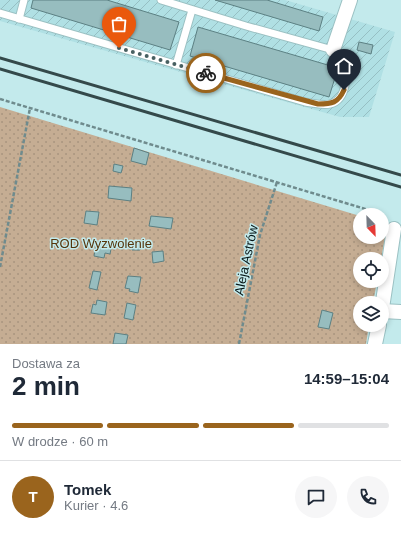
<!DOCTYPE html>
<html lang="pl">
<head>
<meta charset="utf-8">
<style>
  :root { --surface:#fff; --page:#f6f6f7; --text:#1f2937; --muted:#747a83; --line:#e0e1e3; --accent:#9a641d }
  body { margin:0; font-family:Arial,sans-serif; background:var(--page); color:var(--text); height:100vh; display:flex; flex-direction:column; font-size:15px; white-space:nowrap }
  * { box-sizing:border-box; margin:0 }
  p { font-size:13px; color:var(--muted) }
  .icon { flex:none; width:22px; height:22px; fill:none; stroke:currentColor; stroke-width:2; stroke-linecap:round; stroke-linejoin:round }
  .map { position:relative; height:344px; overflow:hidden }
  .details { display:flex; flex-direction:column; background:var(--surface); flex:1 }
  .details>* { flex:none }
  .needle { width:26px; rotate:157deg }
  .controls { position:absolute; left:353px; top:208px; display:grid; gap:8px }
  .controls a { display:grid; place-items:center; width:36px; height:36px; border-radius:50%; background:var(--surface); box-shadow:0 2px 6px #0003; font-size:20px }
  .pin { position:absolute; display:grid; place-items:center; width:34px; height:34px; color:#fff; margin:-41px -17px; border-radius:50% 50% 50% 0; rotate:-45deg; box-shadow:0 0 4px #0007 }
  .pin .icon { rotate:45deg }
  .courier { position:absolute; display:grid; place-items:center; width:40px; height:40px; margin:-20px; border:3px solid #9a641d; border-radius:50%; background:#fff; color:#222; box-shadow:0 1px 5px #0007 }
  .head em { font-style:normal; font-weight:700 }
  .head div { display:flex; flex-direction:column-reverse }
  .head { display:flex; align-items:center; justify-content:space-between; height:68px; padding:0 12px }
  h1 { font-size:26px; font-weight:700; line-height:30px }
  .bar { display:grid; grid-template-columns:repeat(4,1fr); gap:6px 4px; align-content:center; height:48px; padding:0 12px }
  .bar i { height:5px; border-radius:3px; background:var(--line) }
  .bar .selected { background:var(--accent) }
  .bar p { grid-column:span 4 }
  .line { display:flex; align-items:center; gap:10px; padding:0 12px; border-top:1px solid var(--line) }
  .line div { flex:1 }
  .round { display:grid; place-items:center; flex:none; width:42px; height:42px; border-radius:21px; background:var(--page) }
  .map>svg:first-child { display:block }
  .industrial { fill:url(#industrial-furrows) }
  .park { fill:url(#park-dots) }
  .building { fill:#97bdbf; stroke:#5c8083 }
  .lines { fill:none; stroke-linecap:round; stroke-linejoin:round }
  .lane-casing { stroke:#9bc1c3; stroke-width:9 }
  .street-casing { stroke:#9bc1c3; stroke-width:16 }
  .path { stroke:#6f8b8d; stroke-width:2.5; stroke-dasharray:4 2; stroke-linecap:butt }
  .lane { stroke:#fff; stroke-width:7 }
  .street { stroke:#fff; stroke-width:14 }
  .rail { stroke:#34494a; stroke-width:3 }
  .done { stroke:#486061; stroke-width:4; stroke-dasharray:0 7.2 }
  .route { stroke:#9a641d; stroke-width:5 }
  .labels { text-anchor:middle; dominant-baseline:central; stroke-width:3; stroke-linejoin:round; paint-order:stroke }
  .park-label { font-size:13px; fill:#55350b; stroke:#c3eaec }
  .street-label { font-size:13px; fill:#061516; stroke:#c3eaec }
</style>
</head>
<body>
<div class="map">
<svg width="401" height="344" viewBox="0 0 401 344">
  <defs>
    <pattern id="industrial-furrows" width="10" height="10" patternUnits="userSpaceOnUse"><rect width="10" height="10" fill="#b0e0e4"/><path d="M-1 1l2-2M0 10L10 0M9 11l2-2" fill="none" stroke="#96bfc3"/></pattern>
    <pattern id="park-dots" width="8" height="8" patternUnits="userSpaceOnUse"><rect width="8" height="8" fill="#c5ad93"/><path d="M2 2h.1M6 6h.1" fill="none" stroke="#a8947e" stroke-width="1.8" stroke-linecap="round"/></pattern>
  </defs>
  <rect width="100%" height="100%" fill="#c3eaec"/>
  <polygon class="industrial" points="0,0 285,0 395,32 369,117 340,117 0,21"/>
  <polygon class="park" points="0,107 360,216 360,237 382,237 382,222 388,224 381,259 360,259 360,281 377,281 373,303 360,303 360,325 369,325 366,344 0,344"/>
  <g class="building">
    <polygon points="33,0 107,0 179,22 170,50 31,8"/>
    <polygon points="215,0 267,0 323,17 319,31"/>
    <polygon points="198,27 338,68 329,97 190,56"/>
    <polygon points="359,42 373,45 371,54 357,50"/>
    <polygon points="134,148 149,153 146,165 131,161"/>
    <polygon points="114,164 123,166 121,173 113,171"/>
    <polygon points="109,186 132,188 131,201 108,198"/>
    <polygon points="86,211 99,212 97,225 84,223"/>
    <polygon points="151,216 173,218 171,229 149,226"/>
    <polygon points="133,241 141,242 140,250 132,250"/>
    <polygon points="106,243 112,244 110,254 105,253 104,258 94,256 96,246 105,248"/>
    <polygon points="163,251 164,261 153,263 152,252"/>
    <polygon points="93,271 101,272 97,290 89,288"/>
    <polygon points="128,276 141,277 138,293 129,291 130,289 125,288"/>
    <polygon points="97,300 107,302 105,315 91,313 93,304 96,305"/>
    <polygon points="127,303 136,305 133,320 124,318"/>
    <polygon points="322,310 333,313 329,329 318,327"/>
    <polygon points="115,333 128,335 126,344 113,344"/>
  </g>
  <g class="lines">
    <defs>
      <g id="lane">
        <path d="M 0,13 L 305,102 C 313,103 322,106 330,104 C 348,100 348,71 344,57 L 333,50 L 246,26 L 161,0"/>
        <polyline points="19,19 24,0"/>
        <polyline points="176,65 192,10"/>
      </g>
      <g id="street">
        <polyline points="333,50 350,0"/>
        <polyline points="382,308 394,229"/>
        <polyline points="382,311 401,312"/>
        <polyline points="375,344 379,325"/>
      </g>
    </defs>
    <use href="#lane" class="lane-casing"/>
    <use href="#street" class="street-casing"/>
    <g class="path">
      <polyline points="0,99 372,211 381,215"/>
      <polyline points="0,267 30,108"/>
      <polyline points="239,344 260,235 277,182"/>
    </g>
    <use href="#lane" class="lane"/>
    <use href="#street" class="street"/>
    <g class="rail">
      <polyline points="0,58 401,175"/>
      <polyline points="0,69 401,187"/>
    </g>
  </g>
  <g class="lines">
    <polyline class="done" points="119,48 206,73"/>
    <path class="route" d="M 206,73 L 318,104 C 332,104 338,103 344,90"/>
  </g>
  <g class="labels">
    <g class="park-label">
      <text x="101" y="243">ROD Wyzwolenie</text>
    </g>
    <g class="street-label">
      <text transform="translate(246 260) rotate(-78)">Aleja Astrów</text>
    </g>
  </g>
</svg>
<div class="controls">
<a><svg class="needle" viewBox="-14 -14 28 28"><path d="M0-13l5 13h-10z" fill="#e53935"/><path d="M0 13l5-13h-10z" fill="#747a83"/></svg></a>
<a><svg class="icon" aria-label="locate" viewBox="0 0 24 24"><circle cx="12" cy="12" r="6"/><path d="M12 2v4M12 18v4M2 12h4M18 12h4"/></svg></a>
<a><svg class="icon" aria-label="layers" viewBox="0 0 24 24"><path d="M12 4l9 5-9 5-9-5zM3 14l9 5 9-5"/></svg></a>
</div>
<div class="pin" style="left:119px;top:48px;background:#ea580c"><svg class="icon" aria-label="bag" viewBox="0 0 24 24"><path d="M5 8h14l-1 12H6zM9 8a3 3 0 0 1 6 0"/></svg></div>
<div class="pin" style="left:344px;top:90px;background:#1f2937"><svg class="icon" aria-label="home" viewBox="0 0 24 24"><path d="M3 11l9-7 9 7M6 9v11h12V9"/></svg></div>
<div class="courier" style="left:206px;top:73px"><svg class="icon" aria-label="bike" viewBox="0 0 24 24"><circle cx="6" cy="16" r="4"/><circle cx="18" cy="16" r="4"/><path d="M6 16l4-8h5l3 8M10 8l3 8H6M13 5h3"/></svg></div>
</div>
<section class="details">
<div class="head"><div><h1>2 min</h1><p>Dostawa za</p></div><em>14:59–15:04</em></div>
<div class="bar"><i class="selected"></i><i class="selected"></i><i class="selected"></i><i></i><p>W drodze · 60 m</p></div>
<div class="line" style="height:72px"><b class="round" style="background:var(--accent);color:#fff">T</b><div><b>Tomek</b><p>Kurier · 4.6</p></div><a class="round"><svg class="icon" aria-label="chat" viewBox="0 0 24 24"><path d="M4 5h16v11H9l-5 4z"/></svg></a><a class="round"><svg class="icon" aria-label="phone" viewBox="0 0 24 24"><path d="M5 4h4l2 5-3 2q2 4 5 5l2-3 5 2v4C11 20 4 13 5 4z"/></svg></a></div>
</section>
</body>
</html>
